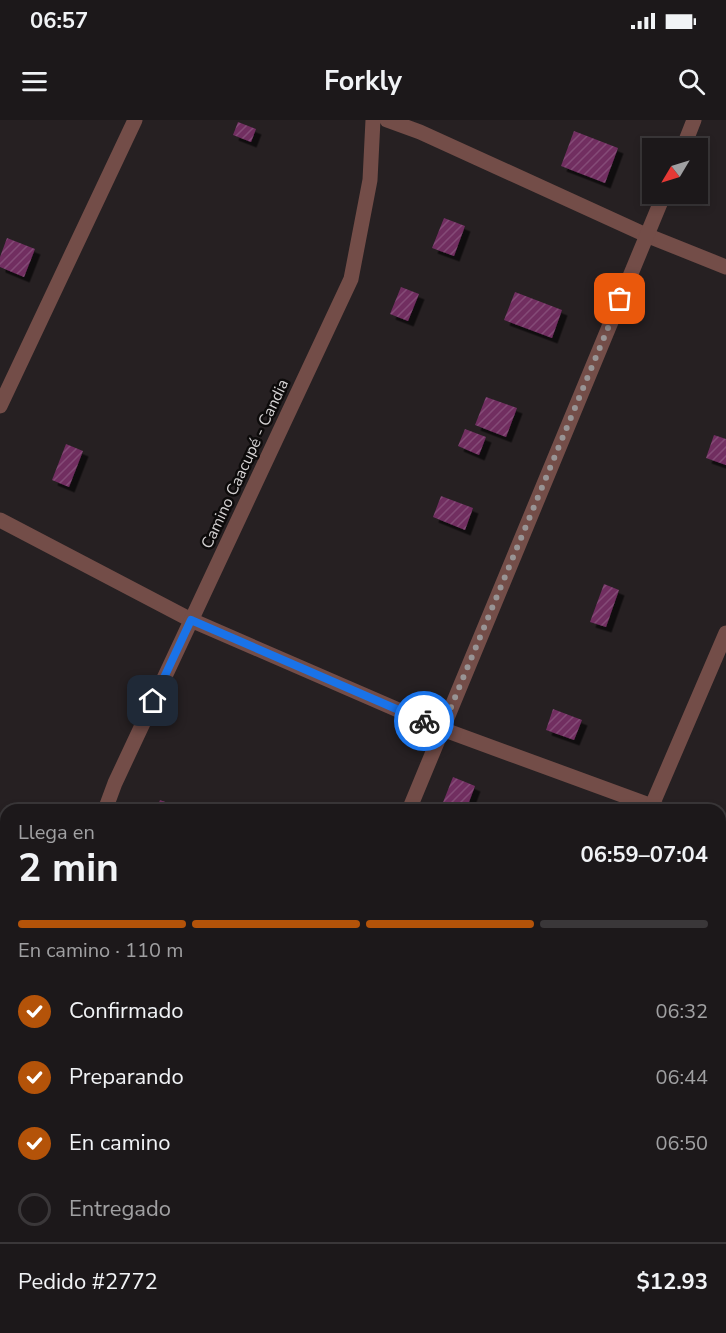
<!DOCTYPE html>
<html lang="es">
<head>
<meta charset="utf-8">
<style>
  :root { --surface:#1c181a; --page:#292527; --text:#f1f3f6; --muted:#a0a0a2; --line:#3a3739; --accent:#b45309 }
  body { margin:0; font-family:"Nunito Sans",sans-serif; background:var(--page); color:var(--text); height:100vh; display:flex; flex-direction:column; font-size:22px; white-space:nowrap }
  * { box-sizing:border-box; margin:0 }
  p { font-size:20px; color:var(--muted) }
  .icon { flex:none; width:33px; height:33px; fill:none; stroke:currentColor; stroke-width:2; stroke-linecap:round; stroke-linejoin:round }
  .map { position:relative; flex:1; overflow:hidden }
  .sheet { position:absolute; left:0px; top:684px; width:726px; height:530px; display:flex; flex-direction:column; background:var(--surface); border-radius:18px 18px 0 0; box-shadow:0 3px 9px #0003,0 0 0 2px var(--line) }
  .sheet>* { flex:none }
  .needle { width:39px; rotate:232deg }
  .controls { position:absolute; left:642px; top:18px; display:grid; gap:12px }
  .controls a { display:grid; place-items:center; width:66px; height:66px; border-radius:0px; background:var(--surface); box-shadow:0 3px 9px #0003,0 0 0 2px var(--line); font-size:30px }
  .pin { position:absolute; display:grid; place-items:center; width:51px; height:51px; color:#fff; margin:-26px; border-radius:12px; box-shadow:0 3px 9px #0006 }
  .courier { position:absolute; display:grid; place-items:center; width:60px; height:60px; margin:-30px; border:4px solid #1a73e8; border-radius:50%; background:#fff; color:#222; box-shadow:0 2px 8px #0007 }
  .head em { font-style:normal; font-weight:700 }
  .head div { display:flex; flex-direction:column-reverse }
  .head { display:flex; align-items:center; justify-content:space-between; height:102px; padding:0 18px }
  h1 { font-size:39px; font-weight:700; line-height:45px }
  .bar { display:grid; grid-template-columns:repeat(4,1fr); gap:9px 6px; align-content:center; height:72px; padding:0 18px }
  .bar i { height:8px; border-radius:4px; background:var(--line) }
  .bar .active { background:var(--accent) }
  .bar p { grid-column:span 4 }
  .line { display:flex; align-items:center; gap:15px; padding:0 18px; border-top:2px solid var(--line) }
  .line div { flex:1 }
  ol { padding:0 18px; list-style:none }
  li { display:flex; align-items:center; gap:18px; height:66px }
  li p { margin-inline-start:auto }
  li .icon { padding:6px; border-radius:50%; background:var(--accent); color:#fff; stroke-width:4 }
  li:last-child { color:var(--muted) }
  li i { width:33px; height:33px; border:3px solid var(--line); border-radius:50% }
  .status { display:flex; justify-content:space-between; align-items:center; height:42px; padding:0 30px; background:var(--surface); direction:ltr }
  .status svg { height:16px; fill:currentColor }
  header { display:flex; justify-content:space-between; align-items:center; height:78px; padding:0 18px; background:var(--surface); font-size:27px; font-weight:700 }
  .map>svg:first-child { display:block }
  .building { fill:url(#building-hatch); filter:url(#shadow) }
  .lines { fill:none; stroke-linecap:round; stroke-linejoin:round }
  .minor { stroke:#734d48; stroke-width:15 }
  .done { stroke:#989495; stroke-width:6; stroke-dasharray:0 10.8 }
  .route { stroke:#1a73e8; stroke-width:8 }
  .labels { text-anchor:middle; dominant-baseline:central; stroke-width:5; stroke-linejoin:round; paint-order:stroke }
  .street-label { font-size:16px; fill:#d5d2d3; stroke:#0d0b0b }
</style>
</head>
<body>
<div class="status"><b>06:57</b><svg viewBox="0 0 49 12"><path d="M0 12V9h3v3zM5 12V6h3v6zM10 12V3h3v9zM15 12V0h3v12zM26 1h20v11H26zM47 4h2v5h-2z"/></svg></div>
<header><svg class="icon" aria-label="menu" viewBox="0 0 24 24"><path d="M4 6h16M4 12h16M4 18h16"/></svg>Forkly<svg class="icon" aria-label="search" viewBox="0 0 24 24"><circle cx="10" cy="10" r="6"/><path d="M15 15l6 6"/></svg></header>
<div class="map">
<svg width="726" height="1213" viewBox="0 0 726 1213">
  <defs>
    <pattern id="building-hatch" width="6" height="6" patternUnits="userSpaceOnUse" patternTransform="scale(1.5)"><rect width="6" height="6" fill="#712e61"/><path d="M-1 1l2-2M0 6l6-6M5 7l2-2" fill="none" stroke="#844b77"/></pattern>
    <filter id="shadow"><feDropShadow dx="5.5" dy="5.5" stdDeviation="0" flood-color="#0009"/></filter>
  </defs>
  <rect width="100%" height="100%" fill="#262022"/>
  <g class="building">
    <polygon points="238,2 256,9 251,22 233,15"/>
    <polygon points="574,11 618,28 605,63 561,46"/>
    <polygon points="444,98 465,106 454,136 432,128"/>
    <polygon points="7,118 35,129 24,157 0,147 0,137"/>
    <polygon points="401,167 419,174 408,201 390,194"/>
    <polygon points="515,172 562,190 552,218 504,200"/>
    <polygon points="486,277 517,288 506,317 475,305"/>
    <polygon points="465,309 486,317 479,335 458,326"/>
    <polygon points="714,315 726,319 726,345 706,338"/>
    <polygon points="66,324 83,331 69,367 52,360"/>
    <polygon points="441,376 473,388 465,410 433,397"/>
    <polygon points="604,464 619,470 606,507 590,502"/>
    <polygon points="553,589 582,600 574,620 546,610"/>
    <polygon points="453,657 475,666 466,690 440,690"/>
    <polygon points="160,680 186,690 156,690"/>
    <polygon points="6,1123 6,1141 0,1139"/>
    <polygon points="0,1154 6,1157 6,1194 0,1192"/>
    <polygon points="123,1208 140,1208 154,1213 121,1213"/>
    <polygon points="229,1208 301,1208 294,1212 294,1213 232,1213"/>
    <polygon points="385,1208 412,1208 410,1213 399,1213"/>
  </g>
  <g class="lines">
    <g class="minor">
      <polyline points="387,0 420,12 646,115 726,147"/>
      <polyline points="683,28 694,0"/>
      <polyline points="0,286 135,0"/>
      <polyline points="0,400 191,500 442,609 663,690"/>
      <polyline points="105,690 115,663 351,159 370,60 373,0"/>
      <polyline points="409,690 664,74"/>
      <polyline points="650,690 726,513"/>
      <polyline points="720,712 726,714"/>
      <polyline points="0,844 6,851"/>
      <polyline points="0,962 6,947"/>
      <polyline points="0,993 6,995"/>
      <polyline points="720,1113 726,1110"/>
      <polyline points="193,1213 195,1208"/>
      <polyline points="433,1213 436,1208"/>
      <polyline points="531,1213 542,1208"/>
    </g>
  </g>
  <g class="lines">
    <polyline class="done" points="424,601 442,609 620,179"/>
    <polyline class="route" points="153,581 191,500 424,601"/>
  </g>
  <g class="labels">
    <g class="street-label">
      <text transform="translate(245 344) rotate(-65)">Camino Caacupé - Candia</text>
    </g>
  </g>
</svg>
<div class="controls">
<a><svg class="needle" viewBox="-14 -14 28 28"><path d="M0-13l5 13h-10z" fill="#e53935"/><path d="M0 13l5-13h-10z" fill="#a0a0a2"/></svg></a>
</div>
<div class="pin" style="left:620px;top:179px;background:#ea580c"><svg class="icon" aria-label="bag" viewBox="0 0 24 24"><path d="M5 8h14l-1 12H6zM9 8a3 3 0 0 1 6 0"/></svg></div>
<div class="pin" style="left:153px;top:581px;background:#1f2937"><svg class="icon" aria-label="home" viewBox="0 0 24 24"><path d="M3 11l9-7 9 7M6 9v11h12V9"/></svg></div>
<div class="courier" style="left:424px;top:601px"><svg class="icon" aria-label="bike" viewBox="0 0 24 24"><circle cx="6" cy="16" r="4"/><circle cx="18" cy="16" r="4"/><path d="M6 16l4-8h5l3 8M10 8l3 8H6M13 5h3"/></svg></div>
<section class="sheet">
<div class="head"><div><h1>2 min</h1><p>Llega en</p></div><em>06:59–07:04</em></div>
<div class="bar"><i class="active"></i><i class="active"></i><i class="active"></i><i></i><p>En camino · 110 m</p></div>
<ol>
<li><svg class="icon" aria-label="check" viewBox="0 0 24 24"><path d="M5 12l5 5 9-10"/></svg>Confirmado<p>06:32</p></li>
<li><svg class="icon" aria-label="check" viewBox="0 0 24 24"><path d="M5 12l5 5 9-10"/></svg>Preparando<p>06:44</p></li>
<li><svg class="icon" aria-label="check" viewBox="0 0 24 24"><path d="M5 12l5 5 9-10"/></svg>En camino<p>06:50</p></li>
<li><i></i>Entregado</li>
</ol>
<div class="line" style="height:78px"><div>Pedido #2772</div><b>$12.93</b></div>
</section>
</div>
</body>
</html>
